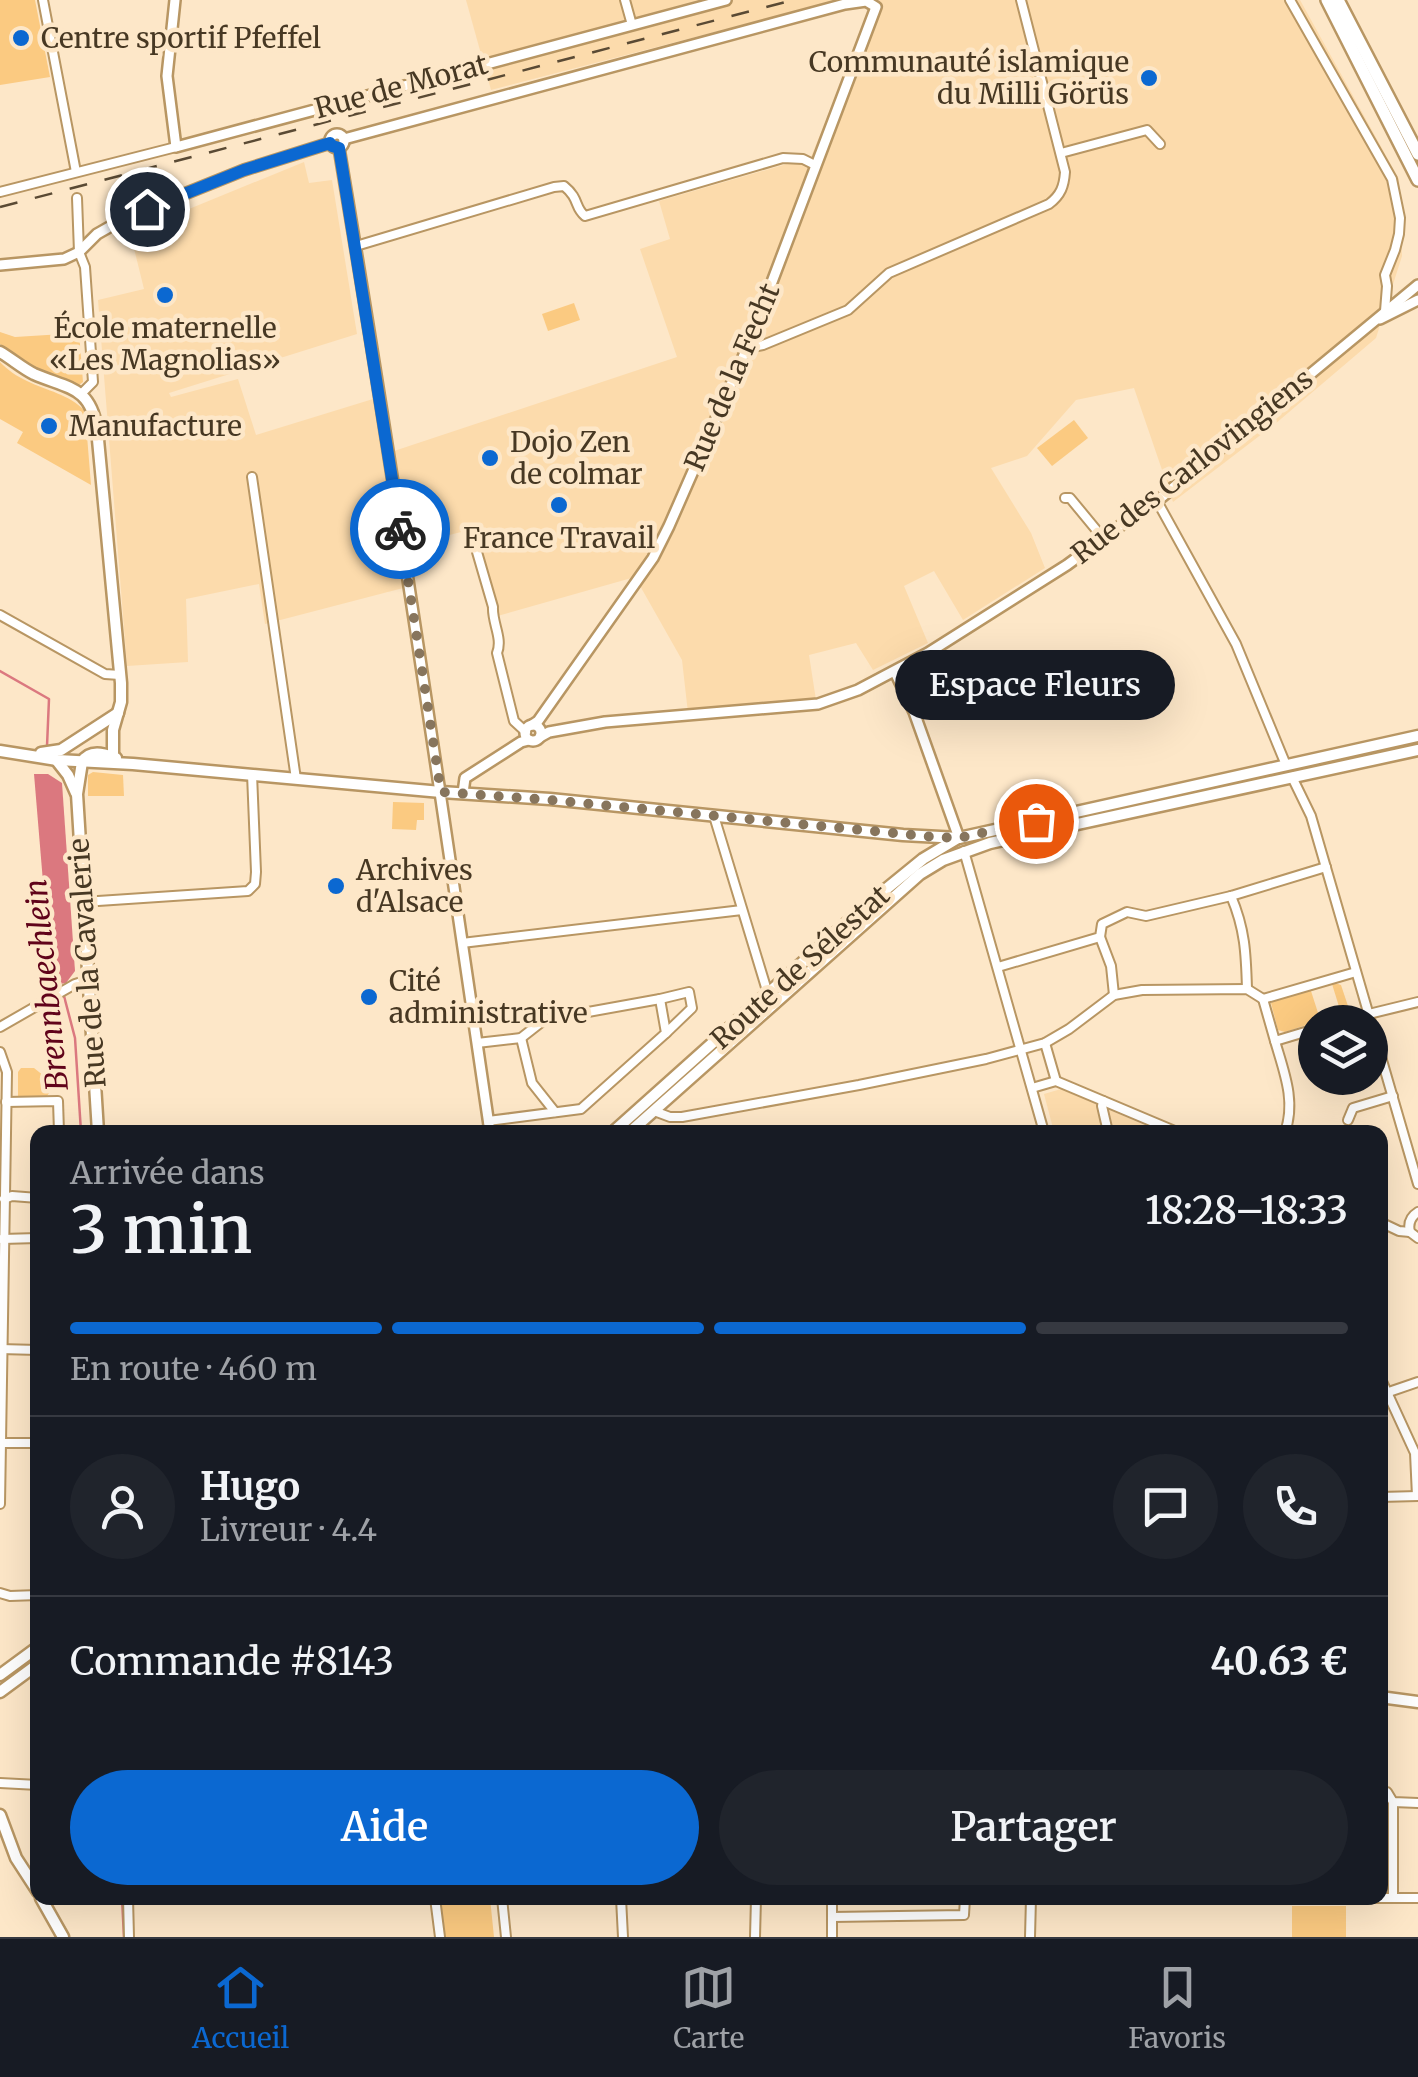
<!DOCTYPE html>
<html lang="fr">
<head>
<meta charset="utf-8">
<style>
  :root { --surface:#171b24; --page:#20242c; --text:#f1f3f6; --muted:#9ea1a6; --line:#363941; --accent:#0b68d1 }
  body { margin:0; font-family:Merriweather,serif; background:var(--page); color:var(--text); height:100vh; display:flex; flex-direction:column; font-size:38px; white-space:nowrap }
  * { box-sizing:border-box; margin:0 }
  p { font-size:32px; color:var(--muted) }
  .icon { flex:none; width:55px; height:55px; fill:none; stroke:currentColor; stroke-width:2; stroke-linecap:round; stroke-linejoin:round }
  .map { position:relative; flex:1; overflow:hidden }
  .side { position:absolute; left:30px; top:1125px; width:1358px; height:780px; display:flex; flex-direction:column; background:var(--surface); border-radius:20px; box-shadow:0 10px 40px #0002 }
  .side>* { flex:none }
  .fabs { position:absolute; left:1298px; top:1005px; display:grid; gap:20px }
  .fabs a { display:grid; place-items:center; width:90px; height:90px; border-radius:50%; background:var(--surface); box-shadow:0 10px 40px #0002; font-size:50px }
  .pin { position:absolute; display:grid; place-items:center; width:85px; height:85px; color:#fff; margin:-42px; border:5px solid #fff; border-radius:50%; box-shadow:0 2px 10px #0007 }
  .courier { position:absolute; display:grid; place-items:center; width:100px; height:100px; margin:-50px; border:8px solid #0b68d1; border-radius:50%; background:#fff; color:#222; box-shadow:0 2px 12px #0007 }
  .bubble { position:absolute; height:70px; border-radius:35px; background:var(--surface); box-shadow:0 10px 40px #0002; font-size:32px; font-weight:600; line-height:70px; text-align:center }
  .overview em { font-style:normal; font-weight:600 }
  .overview div { display:flex; flex-direction:column-reverse }
  .overview { display:flex; align-items:center; justify-content:space-between; height:170px; padding:0 40px }
  h1 { font-size:65px; font-weight:600; line-height:75px }
  .bar { display:grid; grid-template-columns:repeat(4,1fr); gap:15px 10px; align-content:center; height:120px; padding:0 40px }
  .bar i { height:12px; border-radius:8px; background:var(--line) }
  .bar .on { background:var(--accent) }
  .bar p { grid-column:span 4 }
  .line { display:flex; align-items:center; gap:25px; padding:0 40px; border-top:2px solid var(--line) }
  .line div { flex:1 }
  .round { display:grid; place-items:center; flex:none; width:105px; height:105px; border-radius:52px; background:var(--page) }
  .action { display:flex; gap:20px; margin-top:auto; padding:20px 40px }
  .action a { flex:1; height:115px; border-radius:60px; background:var(--accent); color:#fff; font-size:40px; font-weight:600; line-height:115px; text-align:center }
  .action a+a { background:var(--page); color:var(--text) }
  .tab-bar { display:flex; justify-content:space-around; align-items:center; height:140px; border-top:2px solid var(--line); background:var(--surface); font-size:28px; color:var(--muted) }
  .tab-bar a { display:grid; justify-items:center; gap:5px }
  .tab-bar .on { color:var(--accent) }
  .map>svg:first-child { display:block }
  .built { fill:#fcdbac }
  .green { fill:#fbca81; fill-rule:evenodd }
  .water { fill:#db787f }
  .lines { fill:none; stroke-linecap:round; stroke-linejoin:round }
  .stream { stroke:#db787f; stroke-width:2.5 }
  .minor-casing { stroke:#b89663; stroke-width:12 }
  .tertiary-casing { stroke:#b89663; stroke-width:14 }
  .secondary-casing { stroke:#b89663; stroke-width:15 }
  .primary-casing { stroke:#b89663; stroke-width:16 }
  .minor { stroke:#fff; stroke-width:8 }
  .tertiary { stroke:#fff; stroke-width:9 }
  .secondary { stroke:#fff; stroke-width:10 }
  .primary { stroke:#fff; stroke-width:11 }
  .rail { stroke:#5a4a34; stroke-width:2.5; stroke-dasharray:18 18; stroke-linecap:butt }
  .done { stroke:#87755d; stroke-width:10; stroke-dasharray:0 18 }
  .route { stroke:#0b68d1; stroke-width:12 }
  .poi-dot { fill:#0b68d1; stroke:#fde7c8; stroke-width:4 }
  .labels { text-anchor:middle; dominant-baseline:central; stroke-width:9; stroke-linejoin:round; paint-order:stroke }
  .poi-label { font-size:28px; fill:#473823; stroke:#fde7c8; text-anchor:start }
  .street-label { font-size:28px; fill:#473823; stroke:#fde7c8 }
  .water-label { font-size:30px; font-style:italic; fill:#60031a; stroke:#fde7c8 }
</style>
</head>
<body>
<div class="map">
<svg width="1418" height="1937" viewBox="0 0 1418 1937">
  <rect width="100%" height="100%" fill="#fde7c8"/>
  <g class="built">
    <polygon points="466,0 838,0 491,90"/>
    <polygon points="875,0 1300,0 1399,179 1402,256 1376,338 1275,424 1173,502 1134,388 1076,400 1027,456 991,468 1031,533 1045,568 963,620 934,571 904,586 928,643 873,670 856,643 809,655 816,700 688,713 682,660 635,577 494,617 469,530 406,546 407,587 265,624 259,584 186,599 188,662 127,666 98,300 144,289 128,224 185,202 189,209 304,162 309,183 332,180 357,334 169,393 171,397 238,379 256,435 373,399 385,454 677,357 640,249 670,239 659,201 811,157"/>
    <polygon points="1061,1089 1161,1132 1054,1132 1044,1094"/>
  </g>
  <g class="green">
    <polygon points="0,0 35,0 50,77 0,85"/>
    <polygon points="574,303 580,320 548,331 542,314"/>
    <polygon points="0,332 15,337 79,333 83,382 79,385 29,366 0,344"/>
    <path d="M 0,362 C 8,370 16,376 27,381 C 47,391 69,394 85,411 L 91,485 L 17,443 L 23,432 L 0,419 Z"/>
    <polygon points="1074,420 1088,438 1052,466 1037,448"/>
    <polygon points="93,772 123,775 124,796 88,796 88,775"/>
    <polygon points="393,802 424,803 424,820 417,820 416,830 392,829"/>
    <path d="M 1332,982 L 1341,985 L 1348,1006 L 1346,1012 L 1285,1032 L 1278,1030 L 1271,1003 L 1276,999 ZM 1332,984 L 1341,1013 L 1320,1019 L 1311,991 Z"/>
    <polygon points="21,1068 34,1068 49,1080 49,1093 47,1096 18,1096 18,1072"/>
    <polygon points="437,1898 490,1898 494,1937 442,1937"/>
    <rect x="1292" y="1906" width="54" height="31"/>
  </g>
  <polygon class="water" points="34,774 48,774 62,783 75,971 66,983 60,984 51,978"/>
  <g class="lines">
    <g class="stream">
      <polyline points="0,671 49,699 47,746"/>
      <polyline points="64,996 75,1038 81,1132"/>
      <polyline points="122,1898 124,1937"/>
    </g>
    <defs>
      <g id="minor">
        <polyline points="43,0 76,172"/>
        <polyline points="625,0 632,25"/>
        <polyline points="1290,0 1392,179 1400,218 1399,234 1395,250 1385,275 1387,286 1385,311"/>
        <polyline points="1061,153 1147,130 1160,144"/>
        <polyline points="0,192 176,147"/>
        <polyline points="77,198 79,252 85,267 93,382 81,394"/>
        <path d="M 356,246 L 554,187 L 564,186 C 580,199 574,207 585,216 L 783,158 L 803,159 L 815,165"/>
        <path d="M 747,348 L 763,345 L 848,310 L 889,273 L 1049,204 C 1061,195 1064,186 1065,172 L 1021,0"/>
        <polyline points="252,477 296,779"/>
        <polyline points="1065,498 1070,498 1103,538"/>
        <polyline points="1157,501 1236,644 1286,765"/>
        <path d="M 477,552 L 493,607 C 492,623 503,638 497,653 L 514,721 L 526,732"/>
        <polyline points="0,615 105,674 120,675"/>
        <polyline points="1292,777 1311,816 1418,1184"/>
        <polyline points="714,816 768,994"/>
        <polyline points="964,851 1044,1132"/>
        <path d="M 1231,896 C 1245,929 1246,953 1247,989"/>
        <polyline points="83,902 248,891 255,884 256,872 252,774"/>
        <polyline points="1100,937 1111,966 1114,995"/>
        <polyline points="462,943 742,910"/>
        <polyline points="998,967 1100,937 1102,924 1127,912 1146,916 1231,896 1326,867"/>
        <polyline points="660,999 689,992 692,1008 666,1033"/>
        <polyline points="1336,1022 1418,1002"/>
        <polyline points="0,1027 75,984 88,980"/>
        <polyline points="1315,1029 1275,1041 1263,999 1356,972"/>
        <polyline points="521,1038 532,1083 555,1112"/>
        <path d="M 1275,1041 C 1284,1072 1296,1101 1285,1132"/>
        <polyline points="477,1043 521,1038 544,1020 660,999 666,1033 581,1109 488,1121"/>
        <polyline points="1045,1043 1056,1081"/>
        <polyline points="0,1052 7,1072 0,1504"/>
        <polyline points="1032,1088 1056,1081 1177,1132"/>
        <polyline points="1103,1101 1102,1106 1108,1132"/>
        <polyline points="6,1102 58,1101 59,1132"/>
        <polyline points="654,1111 670,1117 682,1117 859,1085 986,1059 1045,1043 1069,1029 1114,995 1142,990 1247,989 1263,999"/>
        <polyline points="1348,1120 1353,1108 1393,1096"/>
        <polyline points="4,1199 12,1196 38,1198"/>
        <path d="M 1418,1212 C 1410,1217 1408,1224 1410,1232 L 1418,1238"/>
        <polyline points="1380,1222 1399,1231 1410,1232"/>
        <polyline points="2,1239 38,1238"/>
        <polyline points="0,1349 38,1350"/>
        <polyline points="1380,1377 1415,1453 1417,1496"/>
        <polyline points="1380,1395 1418,1382"/>
        <polyline points="2,1443 38,1443"/>
        <polyline points="1380,1497 1418,1496"/>
        <polyline points="0,1593 10,1596 38,1595"/>
        <polyline points="0,1783 38,1785"/>
        <polyline points="1380,1792 1387,1792 1393,1802 1418,1803"/>
        <polyline points="1393,1802 1393,1898"/>
        <polyline points="128,1898 129,1937"/>
        <polyline points="435,1898 440,1937"/>
        <polyline points="502,1898 506,1937"/>
        <polyline points="621,1898 623,1937"/>
        <polyline points="1063,1898 1418,1898"/>
        <polyline points="832,1917 964,1915 965,1898"/>
        <polyline points="755,1937 756,1898"/>
        <polyline points="832,1937 832,1898"/>
        <polyline points="1030,1937 1031,1898"/>
      </g>
      <g id="tertiary">
        <polyline points="175,0 167,76 176,147 726,0"/>
        <circle cx="337" cy="141" r="7"/>
        <polyline points="344,139 845,4 866,1 876,7 747,348 669,526 653,558 538,721 532,725"/>
        <path d="M 339,148 C 394,475 442,804 490,1132"/>
        <polyline points="0,265 64,259 79,252 97,234 127,217 244,170 330,143"/>
        <polyline points="1380,319 1418,300"/>
        <polyline points="895,672 914,712 959,838"/>
        <circle cx="533" cy="733" r="8"/>
        <polyline points="540,737 549,732 605,722 818,704 858,690 928,653 1067,565 1147,506 1157,501 1418,285"/>
        <polyline points="463,793 465,778 521,742 529,740"/>
      </g>
      <g id="secondary">
        <path d="M 0,352 C 12,359 22,368 34,374 C 69,389 90,386 97,429 L 121,683 L 121,702 L 113,730 L 113,757"/>
        <polyline points="0,751 57,760 133,764 441,792 550,799 903,835 959,838 1418,736"/>
        <polyline points="41,753 61,750 118,713"/>
        <polyline points="57,761 68,775 76,793"/>
        <polyline points="82,762 77,794 98,1132"/>
        <path d="M 82,762 C 90,749 104,754 116,758"/>
        <polyline points="613,1132 869,903 923,859 958,838"/>
        <polyline points="630,1132 920,874 943,860 990,843 1418,750"/>
        <polyline points="0,1675 38,1647"/>
        <polyline points="0,1692 38,1664"/>
        <polyline points="1380,1697 1418,1702"/>
        <polyline points="0,1815 16,1858 38,1892"/>
        <polyline points="41,1898 63,1937"/>
      </g>
      <g id="primary">
        <polyline points="1327,0 1418,180"/>
        <polyline points="1338,0 1418,154"/>
      </g>
    </defs>
    <use href="#minor" class="minor-casing"/>
    <use href="#tertiary" class="tertiary-casing"/>
    <use href="#secondary" class="secondary-casing"/>
    <use href="#primary" class="primary-casing"/>
    <use href="#minor" class="minor"/>
    <use href="#tertiary" class="tertiary"/>
    <use href="#secondary" class="secondary"/>
    <use href="#primary" class="primary"/>
    <polyline class="rail" points="0,207 793,0"/>
  </g>
  <g class="lines">
    <polyline class="done" points="400,529 441,792 550,800 934,837 959,838 1036,821"/>
    <polyline class="route" points="147,209 244,170 330,143 332,146 339,148 400,529"/>
  </g>
  <g class="poi-dot">
    <circle cx="21" cy="38" r="10"/>
    <circle cx="1149" cy="78" r="10"/>
    <circle cx="165" cy="295" r="10"/>
    <circle cx="49" cy="426" r="10"/>
    <circle cx="490" cy="458" r="10"/>
    <circle cx="559" cy="505" r="10"/>
    <circle cx="336" cy="886" r="10"/>
    <circle cx="369" cy="997" r="10"/>
  </g>
  <g class="labels">
    <g class="poi-label">
      <text x="41" y="38">Centre sportif Pfeffel</text>
      <text x="1129" y="62" text-anchor="end">Communauté islamique<tspan x="1129" dy="32">du Milli Görüs</tspan></text>
      <text x="165" y="328" text-anchor="middle">École maternelle<tspan x="165" dy="32">«Les Magnolias»</tspan></text>
      <text x="69" y="426">Manufacture</text>
      <text x="510" y="442">Dojo Zen<tspan x="510" dy="32">de colmar</tspan></text>
      <text x="559" y="538" text-anchor="middle">France Travail</text>
      <text x="356" y="870">Archives<tspan x="356" dy="32">d'Alsace</tspan></text>
      <text x="389" y="981">Cité<tspan x="389" dy="32">administrative</tspan></text>
    </g>
    <g class="street-label">
      <text transform="translate(401 86) rotate(-15)">Rue de Morat</text>
      <text transform="translate(732 377) rotate(-67)">Rue de la Fecht</text>
      <text transform="translate(1192 466) rotate(-38)">Rue des Carlovingiens</text>
      <text transform="translate(87 963) rotate(-94)">Rue de la Cavalerie</text>
      <text transform="translate(800 967) rotate(-42)">Route de Sélestat</text>
    </g>
    <g class="water-label">
      <text transform="translate(46 985) rotate(-96)">Brennbaechlein</text>
    </g>
  </g>
</svg>
<div class="fabs">
<a><svg class="icon" aria-label="layers" viewBox="0 0 24 24"><path d="M12 4l9 5-9 5-9-5zM3 14l9 5 9-5"/></svg></a>
</div>
<div class="pin" style="left:1036px;top:821px;background:#ea580c"><svg class="icon" aria-label="bag" viewBox="0 0 24 24"><path d="M5 8h14l-1 12H6zM9 8a3 3 0 0 1 6 0"/></svg></div>
<div class="pin" style="left:147px;top:209px;background:#1f2937"><svg class="icon" aria-label="home" viewBox="0 0 24 24"><path d="M3 11l9-7 9 7M6 9v11h12V9"/></svg></div>
<div class="courier" style="left:400px;top:529px"><svg class="icon" aria-label="bike" viewBox="0 0 24 24"><circle cx="6" cy="16" r="4"/><circle cx="18" cy="16" r="4"/><path d="M6 16l4-8h5l3 8M10 8l3 8H6M13 5h3"/></svg></div>
<div class="bubble" style="left:895px;top:650px;width:280px">Espace Fleurs</div>
<section class="side">
<div class="overview"><div><h1>3 min</h1><p>Arrivée dans</p></div><em>18:28–18:33</em></div>
<div class="bar"><i class="on"></i><i class="on"></i><i class="on"></i><i></i><p>En route · 460 m</p></div>
<div class="line" style="height:180px"><a class="round"><svg class="icon" aria-label="person" viewBox="0 0 24 24"><circle cx="12" cy="8" r="4"/><path d="M4 21q1-7 8-7t8 7"/></svg></a><div><b>Hugo</b><p>Livreur · 4.4</p></div><a class="round"><svg class="icon" aria-label="chat" viewBox="0 0 24 24"><path d="M4 5h16v11H9l-5 4z"/></svg></a><a class="round"><svg class="icon" aria-label="phone" viewBox="0 0 24 24"><path d="M5 4h4l2 5-3 2q2 4 5 5l2-3 5 2v4C11 20 4 13 5 4z"/></svg></a></div>
<div class="line" style="height:130px"><div>Commande #8143</div><b>40.63 €</b></div>
<div class="action"><a>Aide</a><a>Partager</a></div>
</section>
</div>
<nav class="tab-bar">
<a class="on"><svg class="icon" aria-label="home" viewBox="0 0 24 24"><path d="M3 11l9-7 9 7M6 9v11h12V9"/></svg>Accueil</a>
<a><svg class="icon" aria-label="map" viewBox="0 0 24 24"><path d="M3 6l6-2 6 2 6-2v14l-6 2-6-2-6 2zM9 4v14M15 6v14"/></svg>Carte</a>
<a><svg class="icon" aria-label="saved" viewBox="0 0 24 24"><path d="M7 4h10v16l-5-4-5 4z"/></svg>Favoris</a>
</nav>
</body>
</html>
